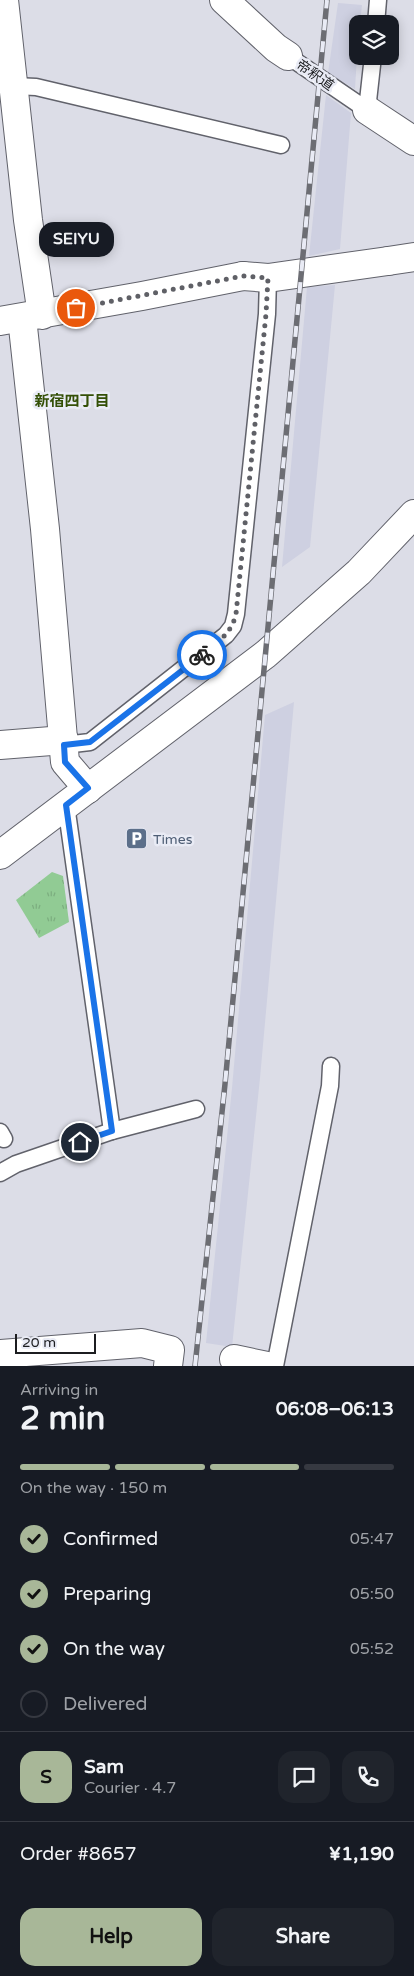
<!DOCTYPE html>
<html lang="en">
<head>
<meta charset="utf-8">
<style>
  :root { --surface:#171b24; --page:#20242c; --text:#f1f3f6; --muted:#9ea1a6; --line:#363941; --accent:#a8b798 }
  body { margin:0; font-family:"Varela Round","Noto Sans JP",sans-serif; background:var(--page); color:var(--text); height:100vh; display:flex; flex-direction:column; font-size:19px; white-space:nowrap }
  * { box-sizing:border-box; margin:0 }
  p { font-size:16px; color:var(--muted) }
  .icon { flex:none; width:28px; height:28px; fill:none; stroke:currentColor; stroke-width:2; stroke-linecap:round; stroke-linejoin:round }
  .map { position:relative; height:1366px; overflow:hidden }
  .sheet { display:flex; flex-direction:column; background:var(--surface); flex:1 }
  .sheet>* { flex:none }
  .buttons { position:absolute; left:349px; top:15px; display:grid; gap:10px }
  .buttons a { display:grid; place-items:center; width:50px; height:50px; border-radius:10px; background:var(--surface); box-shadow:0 2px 12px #0003; font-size:25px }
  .scale { position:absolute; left:15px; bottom:12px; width:81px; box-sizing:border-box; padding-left:5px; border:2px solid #1c1d20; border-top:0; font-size:14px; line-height:18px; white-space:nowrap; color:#1c1d20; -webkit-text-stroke:4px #e9ebf5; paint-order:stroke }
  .pin { position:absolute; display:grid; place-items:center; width:42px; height:42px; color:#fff; margin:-21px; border:2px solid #fff; border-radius:50%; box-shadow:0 1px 5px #0007 }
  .courier { position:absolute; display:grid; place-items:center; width:50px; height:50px; margin:-25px; border:4px solid #1a73e8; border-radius:50%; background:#fff; color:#222; box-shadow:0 1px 6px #0007 }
  .bubble { position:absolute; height:35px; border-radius:15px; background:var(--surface); box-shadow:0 2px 12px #0003; font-size:16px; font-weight:700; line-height:35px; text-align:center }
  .summary em { font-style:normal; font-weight:700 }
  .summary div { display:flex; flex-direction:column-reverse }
  .summary { display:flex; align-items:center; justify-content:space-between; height:85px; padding:0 20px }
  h1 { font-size:32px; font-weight:700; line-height:38px }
  .bar { display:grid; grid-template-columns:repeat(4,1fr); gap:8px 5px; align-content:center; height:60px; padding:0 20px }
  .bar i { height:6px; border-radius:4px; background:var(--line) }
  .bar .active { background:var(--accent) }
  .bar p { grid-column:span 4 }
  .line { display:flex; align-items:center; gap:12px; padding:0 20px; border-top:1px solid var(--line) }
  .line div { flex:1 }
  .round { display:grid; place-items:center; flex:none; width:52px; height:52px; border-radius:15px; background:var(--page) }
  ol { padding:0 20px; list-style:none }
  li { display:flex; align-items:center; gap:15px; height:55px }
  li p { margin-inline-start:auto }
  li .icon { padding:5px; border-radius:50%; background:var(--accent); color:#111; stroke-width:4 }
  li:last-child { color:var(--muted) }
  li i { width:28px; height:28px; border:2px solid var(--line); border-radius:50% }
  .action { display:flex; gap:10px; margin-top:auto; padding:10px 20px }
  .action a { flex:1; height:58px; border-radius:15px; background:var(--accent); color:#111; font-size:20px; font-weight:700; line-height:58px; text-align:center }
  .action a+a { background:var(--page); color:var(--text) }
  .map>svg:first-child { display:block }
  .built { fill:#ced0e1 }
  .park { fill:url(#park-tufts) }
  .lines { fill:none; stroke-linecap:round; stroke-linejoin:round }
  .lane-casing { stroke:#61626b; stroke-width:19 }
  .street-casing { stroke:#61626b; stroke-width:30 }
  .secondary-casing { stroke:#61626b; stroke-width:30 }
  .lane { stroke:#fff; stroke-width:16 }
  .street { stroke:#fff; stroke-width:28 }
  .secondary { stroke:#fff; stroke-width:28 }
  .rail-casing { stroke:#6c6d73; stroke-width:5.5 }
  .rail { stroke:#e9ebf5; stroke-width:4; stroke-dasharray:11; stroke-linecap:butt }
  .done { stroke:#5f6066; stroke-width:5; stroke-dasharray:0 9 }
  .route { stroke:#1a73e8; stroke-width:6 }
  .labels { text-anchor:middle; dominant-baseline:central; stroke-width:5; stroke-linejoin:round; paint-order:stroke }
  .street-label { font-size:14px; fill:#1c1d20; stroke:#e9ebf5 }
  .service-label { font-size:14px; fill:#4e5e75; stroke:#e9ebf5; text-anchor:start }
  .neighbourhood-label { font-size:15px; font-weight:bold; fill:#345007; stroke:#e9ebf5 }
</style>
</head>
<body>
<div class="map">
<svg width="414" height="1366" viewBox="0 0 414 1366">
  <defs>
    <pattern id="park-tufts" width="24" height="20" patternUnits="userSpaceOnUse" patternTransform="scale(1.25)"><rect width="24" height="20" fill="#91cb94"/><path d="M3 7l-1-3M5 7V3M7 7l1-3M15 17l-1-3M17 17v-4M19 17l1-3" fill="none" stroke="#7cae7f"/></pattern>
  </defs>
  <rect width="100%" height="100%" fill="#dcdde7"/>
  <g class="built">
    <polygon points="338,3 362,5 360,24 358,24 357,56 355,89 328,73"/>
    <polygon points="326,95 351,113 340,249 309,256"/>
    <polygon points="335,285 310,547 282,567 307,287"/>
    <polygon points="294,702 260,1078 232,1347 206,1343 232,1088 265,715"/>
  </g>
  <polygon class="park" points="52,872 63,876 69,922 39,938 16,900"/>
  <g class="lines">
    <defs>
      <g id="lane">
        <polyline points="376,24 378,0"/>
        <polyline points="288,56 367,110 373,56"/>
        <polyline points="14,86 36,87 281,145"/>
        <polyline points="64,745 90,742 226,635 233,626 236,614 267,314 268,278"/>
        <polyline points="66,805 112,1131"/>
        <polyline points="0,1132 4,1139"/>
        <polyline points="0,1173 16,1164 112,1131 196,1109"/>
        <polyline points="275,1366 330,1086 331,1066"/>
      </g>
      <g id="street">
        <polyline points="4,0 28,220 42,315"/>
        <polyline points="224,0 276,48 288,56"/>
        <polyline points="367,110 414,141"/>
        <polyline points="243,276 268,278 388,261"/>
        <polyline points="22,318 45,529 65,762 88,789"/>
        <polyline points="0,745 64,740"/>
        <polyline points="0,1354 142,1343 170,1350 168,1366"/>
        <polyline points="234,1359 267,1366"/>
      </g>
      <g id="secondary">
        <polyline points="388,261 414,257"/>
        <polyline points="0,321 142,296 243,276"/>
        <polyline points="0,855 266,654 359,572 414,514"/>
      </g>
    </defs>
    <use href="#lane" class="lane-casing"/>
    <use href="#street" class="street-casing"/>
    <use href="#secondary" class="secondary-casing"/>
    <use href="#lane" class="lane"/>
    <use href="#street" class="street"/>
    <use href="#secondary" class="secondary"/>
    <defs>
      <polyline id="rail" points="195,1366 225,1084 327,0"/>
    </defs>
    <use href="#rail" class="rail-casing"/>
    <use href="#rail" class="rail"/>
  </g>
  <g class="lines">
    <path class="done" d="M 76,308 L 243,276 L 268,278 L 266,314 L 236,614 C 231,635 217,642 202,655"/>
    <polyline class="route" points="80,1142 112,1131 66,805 88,788 65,762 64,745 90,742 202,655"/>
  </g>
  <defs>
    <symbol id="parking-square" viewBox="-11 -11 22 22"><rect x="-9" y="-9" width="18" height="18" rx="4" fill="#5c6f8a" stroke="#e9ebf5"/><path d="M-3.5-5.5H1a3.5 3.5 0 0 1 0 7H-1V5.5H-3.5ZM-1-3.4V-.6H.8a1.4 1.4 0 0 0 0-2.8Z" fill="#fff"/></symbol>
  </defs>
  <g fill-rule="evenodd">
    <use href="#parking-square" x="124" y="826" width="25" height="25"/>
  </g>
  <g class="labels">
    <g class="street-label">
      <text transform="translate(315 75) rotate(35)">帝釈道</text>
    </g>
    <g class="service-label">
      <text x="153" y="839">Times</text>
    </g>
    <g class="neighbourhood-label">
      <text x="72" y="401">新宿四丁目</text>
    </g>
  </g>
</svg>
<div class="buttons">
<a><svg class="icon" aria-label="layers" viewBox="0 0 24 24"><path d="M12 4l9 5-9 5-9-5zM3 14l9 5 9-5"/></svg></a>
</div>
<div class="scale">20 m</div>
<div class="pin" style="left:76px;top:308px;background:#ea580c"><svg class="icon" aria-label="bag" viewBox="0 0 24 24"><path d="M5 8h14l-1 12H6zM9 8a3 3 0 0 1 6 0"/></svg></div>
<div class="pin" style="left:80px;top:1142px;background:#1f2937"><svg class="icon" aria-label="home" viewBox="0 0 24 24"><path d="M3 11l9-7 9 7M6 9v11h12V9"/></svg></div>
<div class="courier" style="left:202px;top:655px"><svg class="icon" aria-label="bike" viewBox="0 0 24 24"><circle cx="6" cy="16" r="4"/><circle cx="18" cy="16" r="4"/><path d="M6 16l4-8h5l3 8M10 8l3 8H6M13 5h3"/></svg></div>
<div class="bubble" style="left:39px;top:222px;width:75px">SEIYU</div>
</div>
<section class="sheet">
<div class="summary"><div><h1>2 min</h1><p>Arriving in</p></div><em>06:08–06:13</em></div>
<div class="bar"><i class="active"></i><i class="active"></i><i class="active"></i><i></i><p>On the way · 150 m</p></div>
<ol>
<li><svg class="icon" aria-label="check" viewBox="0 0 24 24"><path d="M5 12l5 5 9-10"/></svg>Confirmed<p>05:47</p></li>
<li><svg class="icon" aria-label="check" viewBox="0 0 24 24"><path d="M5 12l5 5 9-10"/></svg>Preparing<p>05:50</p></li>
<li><svg class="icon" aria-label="check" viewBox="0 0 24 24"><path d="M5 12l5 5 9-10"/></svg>On the way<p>05:52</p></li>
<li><i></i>Delivered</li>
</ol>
<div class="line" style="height:90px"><b class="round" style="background:var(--accent);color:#111">S</b><div><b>Sam</b><p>Courier · 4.7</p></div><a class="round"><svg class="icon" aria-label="chat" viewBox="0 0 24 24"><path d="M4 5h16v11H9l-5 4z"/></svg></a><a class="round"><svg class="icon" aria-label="phone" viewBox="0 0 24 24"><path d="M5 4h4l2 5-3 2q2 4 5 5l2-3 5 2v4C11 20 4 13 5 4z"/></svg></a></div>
<div class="line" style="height:65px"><div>Order #8657</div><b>¥1,190</b></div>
<div class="action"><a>Help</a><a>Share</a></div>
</section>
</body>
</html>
